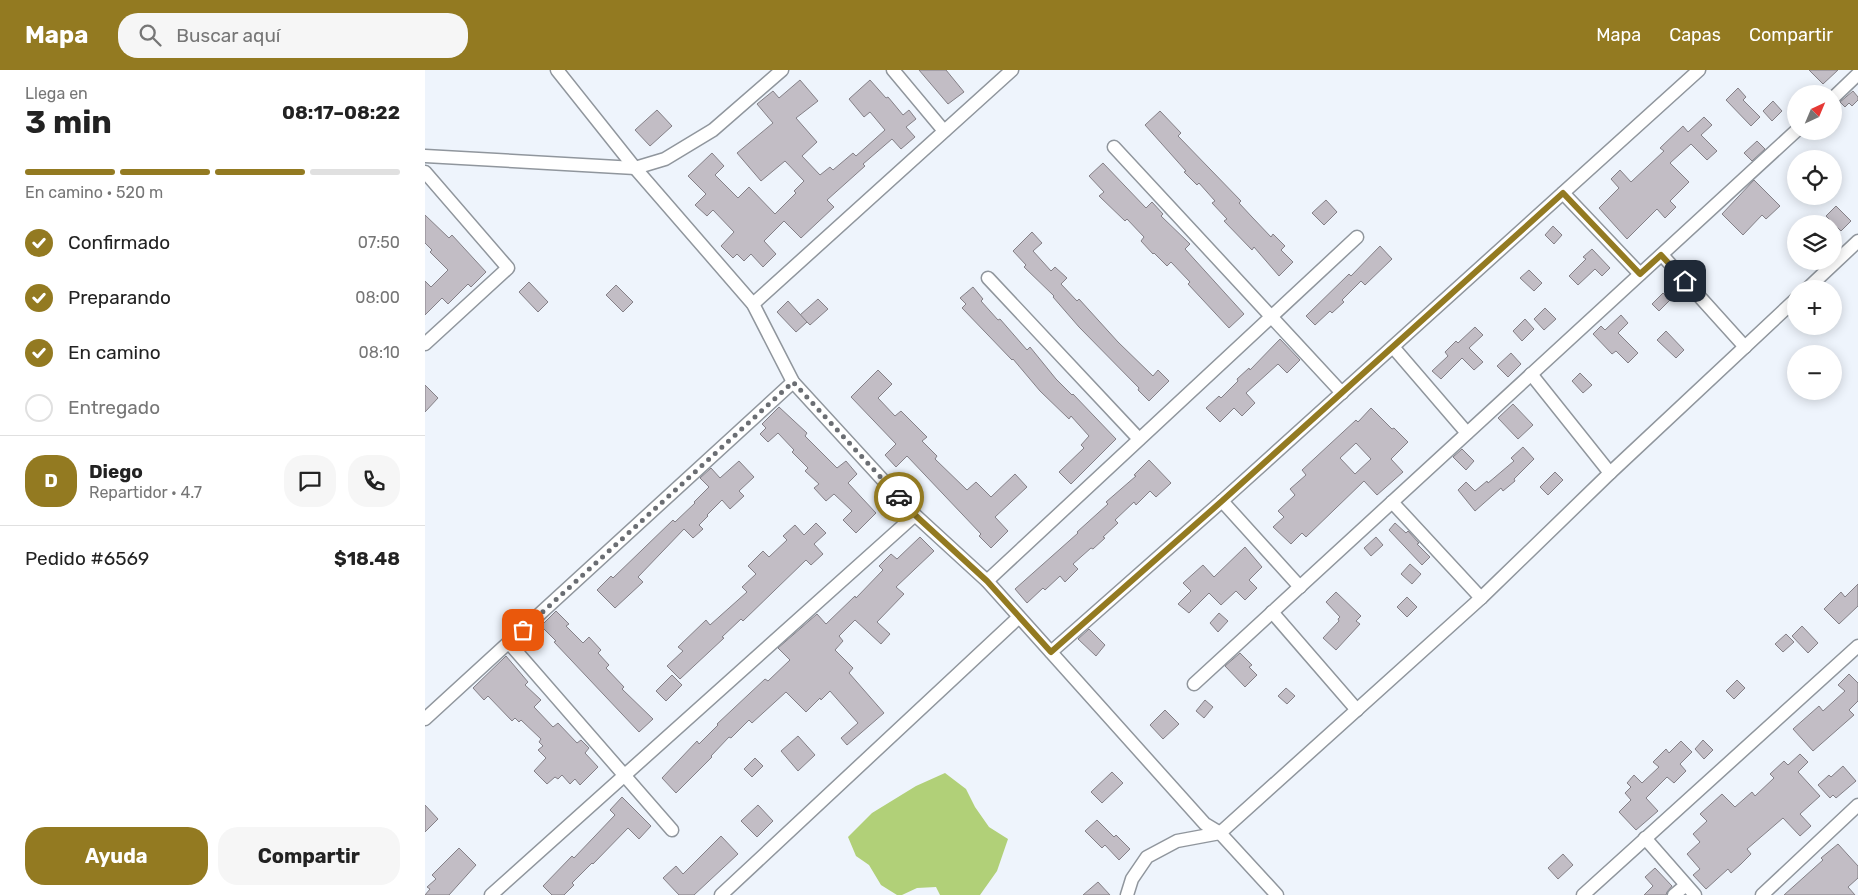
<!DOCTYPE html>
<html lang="es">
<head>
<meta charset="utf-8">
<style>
  :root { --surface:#fff; --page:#f6f6f6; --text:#222; --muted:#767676; --line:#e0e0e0; --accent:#937a21 }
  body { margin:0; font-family:Rubik,sans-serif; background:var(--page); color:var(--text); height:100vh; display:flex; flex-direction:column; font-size:19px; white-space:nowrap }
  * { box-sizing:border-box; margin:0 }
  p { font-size:16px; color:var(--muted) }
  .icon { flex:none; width:28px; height:28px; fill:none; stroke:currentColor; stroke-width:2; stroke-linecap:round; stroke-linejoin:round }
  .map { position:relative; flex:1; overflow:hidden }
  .details { display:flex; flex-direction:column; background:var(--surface); width:425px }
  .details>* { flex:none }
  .needle { width:32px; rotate:44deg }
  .fabs { position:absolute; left:1362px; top:15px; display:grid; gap:10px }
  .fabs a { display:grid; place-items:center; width:55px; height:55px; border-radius:50%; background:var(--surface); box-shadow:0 2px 12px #0003; font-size:25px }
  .pin { position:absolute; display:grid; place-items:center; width:42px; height:42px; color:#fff; margin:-21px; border-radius:10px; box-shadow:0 2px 8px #0006 }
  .courier { position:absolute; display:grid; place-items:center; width:50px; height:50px; margin:-25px; border:4px solid #937a21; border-radius:50%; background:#fff; color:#222; box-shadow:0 1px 6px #0007 }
  .summary em { font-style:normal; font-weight:700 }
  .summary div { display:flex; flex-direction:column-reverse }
  .summary { display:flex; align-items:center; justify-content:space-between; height:85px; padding:0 25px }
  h1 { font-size:32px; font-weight:700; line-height:38px }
  .bar { display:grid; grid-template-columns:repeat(4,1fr); gap:8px 5px; align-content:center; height:60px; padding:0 25px }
  .bar i { height:6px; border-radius:4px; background:var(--line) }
  .bar .current { background:var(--accent) }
  .bar p { grid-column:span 4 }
  .line { display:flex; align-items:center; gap:12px; padding:0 25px; border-top:1px solid var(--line) }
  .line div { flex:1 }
  .round { display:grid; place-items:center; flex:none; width:52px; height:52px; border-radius:20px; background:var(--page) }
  ol { padding:0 25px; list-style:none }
  li { display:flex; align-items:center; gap:15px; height:55px }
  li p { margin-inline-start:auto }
  li .icon { padding:5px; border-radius:50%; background:var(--accent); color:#fff; stroke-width:4 }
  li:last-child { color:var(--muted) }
  li i { width:28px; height:28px; border:2px solid var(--line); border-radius:50% }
  .button { display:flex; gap:10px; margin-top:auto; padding:10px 25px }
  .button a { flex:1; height:58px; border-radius:20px; background:var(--accent); color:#fff; font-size:20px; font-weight:700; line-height:58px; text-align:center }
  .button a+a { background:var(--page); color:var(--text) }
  header { display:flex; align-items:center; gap:30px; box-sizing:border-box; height:70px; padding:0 25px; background:var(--accent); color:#fff }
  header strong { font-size:24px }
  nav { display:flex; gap:28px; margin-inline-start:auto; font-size:18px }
  .search { width:350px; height:45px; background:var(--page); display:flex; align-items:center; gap:12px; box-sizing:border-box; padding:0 18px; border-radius:20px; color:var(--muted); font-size:19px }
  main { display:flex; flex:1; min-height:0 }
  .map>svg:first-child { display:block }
  .forest { fill:#b1d078 }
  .building { fill:#c2bdc5; stroke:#848087; fill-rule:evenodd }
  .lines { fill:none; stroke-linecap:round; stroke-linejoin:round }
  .minor-casing { stroke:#90969d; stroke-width:15 }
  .minor { stroke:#fff; stroke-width:12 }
  .done { stroke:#6b6e73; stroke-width:5; stroke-dasharray:0 9 }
  .route { stroke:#937a21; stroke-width:6 }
</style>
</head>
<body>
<header>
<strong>Mapa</strong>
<div class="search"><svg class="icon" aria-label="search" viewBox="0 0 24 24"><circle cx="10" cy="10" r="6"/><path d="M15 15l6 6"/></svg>Buscar aquí</div>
<nav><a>Mapa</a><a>Capas</a><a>Compartir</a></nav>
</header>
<main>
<section class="details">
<div class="summary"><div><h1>3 min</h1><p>Llega en</p></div><em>08:17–08:22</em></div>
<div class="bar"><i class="current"></i><i class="current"></i><i class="current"></i><i></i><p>En camino · 520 m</p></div>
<ol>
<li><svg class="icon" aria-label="check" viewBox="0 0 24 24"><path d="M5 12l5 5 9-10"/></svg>Confirmado<p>07:50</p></li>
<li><svg class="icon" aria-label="check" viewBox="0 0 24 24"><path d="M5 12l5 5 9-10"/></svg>Preparando<p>08:00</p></li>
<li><svg class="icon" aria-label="check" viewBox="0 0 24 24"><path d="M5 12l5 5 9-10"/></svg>En camino<p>08:10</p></li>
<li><i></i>Entregado</li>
</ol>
<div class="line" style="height:90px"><b class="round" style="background:var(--accent);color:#fff">D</b><div><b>Diego</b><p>Repartidor · 4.7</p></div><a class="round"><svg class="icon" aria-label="chat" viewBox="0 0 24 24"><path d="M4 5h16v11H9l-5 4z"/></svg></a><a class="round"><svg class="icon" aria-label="phone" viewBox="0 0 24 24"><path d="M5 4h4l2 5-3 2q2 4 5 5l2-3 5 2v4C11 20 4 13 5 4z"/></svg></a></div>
<div class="line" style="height:65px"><div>Pedido #6569</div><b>$18.48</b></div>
<div class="button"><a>Ayuda</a><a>Compartir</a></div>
</section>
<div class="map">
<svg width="1433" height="825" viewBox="0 0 1433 825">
  <rect width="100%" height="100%" fill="#eef4fc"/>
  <polygon class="forest" points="520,703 541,719 550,737 564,757 583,769 572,801 555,825 515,825 511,817 492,818 477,825 472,825 456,815 444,795 431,786 423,767 447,743 491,716"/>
  <g class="building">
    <polygon points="494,0 521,0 539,22 523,34"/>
    <polygon points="1384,0 1413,0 1398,14"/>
    <polygon points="375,10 393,31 371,48 392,72 377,86 395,105 405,97 408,100 428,83 431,86 460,60 445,42 439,47 424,29 445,10 461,28 463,27 478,45 484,40 491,49 481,57 490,67 476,79 467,69 438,94 440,96 402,130 409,137 376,168 359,151 339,171 351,184 338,197 326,184 319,191 312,184 308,188 296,176 309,162 288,140 282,146 270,135 281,124 263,106 287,83 299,96 290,105 313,128 324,117 350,144 371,123 369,121 379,111 360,91 336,111 312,83 348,53 332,34 348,21 354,28"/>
    <polygon points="1313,18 1321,27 1318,30 1335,47 1326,56 1301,30"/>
    <polygon points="1428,21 1433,27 1433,30 1427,36 1424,33 1420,37 1415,32"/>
    <polygon points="1348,31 1357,41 1347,51 1338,41"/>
    <polygon points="232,40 247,56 225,76 210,60"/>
    <polygon points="735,41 756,63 753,66 816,131 814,133 827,147 846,167 848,164 860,176 856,180 868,192 854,206 829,177 827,180 799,151 802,149 787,133 790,131 774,113 772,115 759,102 761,101 720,55"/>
    <polygon points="1279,47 1287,55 1276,65 1292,81 1282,90 1266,74 1245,93 1264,112 1245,131 1251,137 1240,148 1232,139 1202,169 1174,138 1194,118 1186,109 1195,100 1206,112 1239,81 1235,78 1258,56 1263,62"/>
    <polygon points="1332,71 1340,79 1327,91 1319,83"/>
    <polygon points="678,93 721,138 727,132 738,144 736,146 765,174 760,179 819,244 804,258 763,214 765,212 746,192 742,196 729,183 728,184 716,171 719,167 702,149 700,151 674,126 679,122 664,106"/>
    <polygon points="1329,110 1355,136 1341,149 1337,145 1318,165 1297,144"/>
    <polygon points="901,130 912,142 899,155 887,143"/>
    <polygon points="1411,136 1426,151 1416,161 1401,146"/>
    <polygon points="0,145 24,168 27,165 61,202 46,217 43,214 23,234 17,228 0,245 0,211 6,217 23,200 5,182 7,180 0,173"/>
    <polygon points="1128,156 1137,165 1129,174 1120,165"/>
    <polygon points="607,162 617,173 608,181 626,201 630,197 642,208 636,214 652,231 654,229 693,272 728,306 733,300 744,311 724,331 713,320 714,318 654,257 628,227 629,226 599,197 601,195 588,181"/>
    <polygon points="955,176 967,189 940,215 936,211 917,230 919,232 907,243 905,241 890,255 881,246 924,204 926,206"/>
    <polygon points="1167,179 1185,198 1177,206 1170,199 1153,215 1144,206 1161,189 1158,187"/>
    <polygon points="1104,200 1117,213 1109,221 1095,208"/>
    <polygon points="104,212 123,232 113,242 94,222"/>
    <polygon points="191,215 208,232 198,242 181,225"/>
    <polygon points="548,217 558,229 556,231 573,250 575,249 602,280 605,277 631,309 647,325 648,324 691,369 646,414 634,402 659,378 656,375 664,366 646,346 644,349 615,321 588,289 587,290 537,238 541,234 535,228"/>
    <polygon points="1238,223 1245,230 1234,241 1227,234"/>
    <polygon points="393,229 403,239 385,255 375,245"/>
    <polygon points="363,231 382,252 371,262 352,242"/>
    <polygon points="1120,238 1131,249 1119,260 1109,249"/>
    <polygon points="1196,245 1203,253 1193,263 1213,283 1203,293 1191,281 1187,284 1168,264 1176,256 1180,260"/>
    <polygon points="1100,249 1109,259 1097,271 1088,261"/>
    <polygon points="1050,257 1058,265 1044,278 1058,292 1049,300 1037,288 1016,309 1007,301 1023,286 1020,282 1031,271 1033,273"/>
    <polygon points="1241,261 1259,280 1251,288 1232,270"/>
    <polygon points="855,269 875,290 862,303 853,294 821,323 830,333 817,346 809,338 795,352 781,338 794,326 796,328 813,311 812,309 824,298 825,300"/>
    <polygon points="1086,283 1096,294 1083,307 1072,296"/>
    <polygon points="453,300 467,314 453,328 470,346 476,341 502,367 497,371 512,386 510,389 542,420 551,412 566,427 590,404 602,417 570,447 583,461 566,478 554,466 556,464 482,386 471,397 460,385 471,374 426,327"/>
    <polygon points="1155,303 1167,315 1158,323 1147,311"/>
    <polygon points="0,315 13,328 0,342"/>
    <polygon points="1088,334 1108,355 1093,369 1073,348"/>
    <polygon points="354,337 382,363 380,366 412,398 421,391 432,404 423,413 451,443 431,463 418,450 427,441 409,424 401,431 389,418 394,414 380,401 383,398 367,382 369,380 353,363 343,372 335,364 341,358 337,354"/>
    <path d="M 946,338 L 967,359 L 969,358 L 983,372 L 966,389 L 978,402 L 952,425 L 939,411 L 881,467 L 877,463 L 866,474 L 848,457 L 859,447 L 853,441 L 870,425 L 865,419 L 881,405 L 877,400 L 931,350 L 933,352 ZM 931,373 L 946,389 L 930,404 L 915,388 Z"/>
    <polygon points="1098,377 1109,389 1089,409 1090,411 1078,421 1076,418 1050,441 1033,420 1041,412 1050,421 1062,411 1063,413 1089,391 1086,388"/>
    <polygon points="1037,379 1049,391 1041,400 1028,387"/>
    <polygon points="724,390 746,413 731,427 725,421 711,435 709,432 690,450 693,453 678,467 680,468 668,479 666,478 648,494 653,499 640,512 635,506 620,520 618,518 602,533 590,519 653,463 652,462 683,434 681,432 711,406 709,405"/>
    <polygon points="314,391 329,407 314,421 319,426 305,439 297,430 282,445 283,446 274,455 278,459 268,468 259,459 213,507 218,512 190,538 172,520 186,506 188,508 248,450 250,452 270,433 269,432 284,417 275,408 286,398 295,408"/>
    <polygon points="1130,402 1138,410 1123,425 1115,417"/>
    <polygon points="391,453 401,463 389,474 398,484 386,495 381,490 318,551 316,549 297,567 299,568 255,609 242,596 258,581 253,577 281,550 285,555 322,522 317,517 331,504 323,496 338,481 344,487 362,470 358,466 370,455 379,465"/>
    <polygon points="970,453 981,463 983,461 994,473 992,474 1005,487 997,495 964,460"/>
    <polygon points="495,467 509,481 471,517 479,524 452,552 465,564 456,574 430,550 414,566 418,571 410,580 428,598 424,603 459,643 422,675 416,668 433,653 405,621 396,630 395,628 381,642 361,622 327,653 324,650 306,668 304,667 286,686 287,687 251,723 237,708 272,671 274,674 293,655 292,654 340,609 343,611 365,590 353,578 392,544 401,554 430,526 431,528 458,500 454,496 466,484 472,489"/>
    <polygon points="951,467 958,475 946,486 939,478"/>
    <polygon points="820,477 837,497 824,510 832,518 820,530 811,521 796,535 784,523 764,543 753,534 766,521 758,513 778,495 789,507"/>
    <polygon points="985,494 996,504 987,514 976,504"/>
    <polygon points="1433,514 1433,536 1414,554 1399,539 1416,522 1420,527"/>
    <polygon points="911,522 936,546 931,551 935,554 911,580 898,568 914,551 913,549 915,547 901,532"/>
    <polygon points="982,527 992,537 982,547 972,537"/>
    <polygon points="131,541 144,554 141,556 158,573 164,567 176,580 173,583 184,595 181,598 199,617 197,619 228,649 214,662 129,572 131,571 116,556"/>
    <polygon points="794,543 803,551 793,562 785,553"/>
    <polygon points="1377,556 1393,573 1383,583 1367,566"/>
    <polygon points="664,559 680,575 671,586 653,569"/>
    <polygon points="1361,564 1369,572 1358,582 1350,574"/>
    <polygon points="815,583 827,595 824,597 832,605 820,617 800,596"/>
    <polygon points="81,586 103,612 100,615 116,630 109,637 128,657 133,653 152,673 156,670 164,678 160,683 173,697 155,715 150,709 145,714 137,705 133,709 130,707 122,714 109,701 121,688 113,680 118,676 114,672 116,669 96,650 94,652 90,648 87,651 63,626 59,630 48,618"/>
    <polygon points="1424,604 1433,613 1433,631 1424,640 1429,645 1388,681 1368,659 1394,636 1398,641 1420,621 1413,615"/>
    <polygon points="247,605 257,615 241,631 231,621"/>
    <polygon points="1312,610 1320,618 1309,629 1301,621"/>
    <polygon points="861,618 870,626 862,634 853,626"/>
    <polygon points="780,630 788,637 779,648 771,641"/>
    <polygon points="740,640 754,654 738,669 725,655"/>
    <polygon points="373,666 390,685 373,701 356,681"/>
    <polygon points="1278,670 1288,680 1279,689 1270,679"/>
    <polygon points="1256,671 1267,682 1255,694 1261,701 1249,713 1242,707 1221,728 1233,741 1211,760 1194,742 1206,730 1200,723 1206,717 1202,713 1209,705 1217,713 1234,697 1228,692 1241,679 1244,683"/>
    <polygon points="1375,684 1383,692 1373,702 1395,726 1375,744 1386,756 1375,766 1358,748 1322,779 1326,784 1316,794 1306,803 1303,799 1281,819 1268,805 1275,799 1262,784 1275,772 1268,764 1282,751 1275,744 1297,724 1310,737 1327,722 1330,726 1349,708 1345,704 1359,691 1363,695"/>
    <polygon points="330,688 338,696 327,707 319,699"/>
    <polygon points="1418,696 1431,711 1411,728 1408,725 1405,728 1393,715 1404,705 1406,707"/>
    <polygon points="687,702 698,713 677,733 666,722"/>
    <polygon points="197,727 226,756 214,769 203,758 168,794 167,793 147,813 149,815 139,825 127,825 118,816 147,786 149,788 190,745 185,740"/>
    <polygon points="0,735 13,749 0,762"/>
    <polygon points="333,735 348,751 332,767 316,751"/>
    <polygon points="672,750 689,767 691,765 705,779 694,790 680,775 677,778 660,761"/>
    <polygon points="296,766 313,784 269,825 254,825 238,808 251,796 258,804"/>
    <polygon points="1413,774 1433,796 1433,808 1423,817 1430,825 1359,825 1398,790 1396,788"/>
    <polygon points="34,778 51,795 24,825 0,825 5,819 2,817 11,809 7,805"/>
    <polygon points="1138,784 1148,795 1133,809 1123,798"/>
    <polygon points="1230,798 1247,816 1242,822 1241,825 1219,825 1228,816 1220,807"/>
    <polygon points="673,812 685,825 658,825"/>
  </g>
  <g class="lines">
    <defs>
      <g id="minor">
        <polyline points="132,0 210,98 328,234 368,312 490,445 562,511 780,754 795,763 852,825"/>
        <polyline points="468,0 519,61"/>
        <polyline points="1409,27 1433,4"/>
        <polyline points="689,77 917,323"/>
        <polyline points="0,86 210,98 240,89 288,60 357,0"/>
        <polyline points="0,102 83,198 0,274"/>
        <polyline points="1138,123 1215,204"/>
        <polyline points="1237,185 1320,277"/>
        <polyline points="563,208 714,369"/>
        <polyline points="1382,219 1433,171"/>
        <polyline points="328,234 587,0"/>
        <polyline points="968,277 1042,363"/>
        <polyline points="1106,304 1185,403"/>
        <polyline points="797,431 875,517"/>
        <polyline points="967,432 1056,528"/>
        <polyline points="562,511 932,167"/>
        <polyline points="847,542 932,640"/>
        <polyline points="84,573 247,760"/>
        <polyline points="626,582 797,431 1274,0"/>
        <polyline points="769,614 1371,61"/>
        <polyline points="0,649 368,312"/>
        <polyline points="1220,768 1270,825"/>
        <polyline points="66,825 490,445"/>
        <polyline points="296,825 594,547"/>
        <polyline points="702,825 707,809 722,787 752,771 795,763 1056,528 1185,403 1371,229"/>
        <polyline points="1158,825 1433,576"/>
        <polyline points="1249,825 1261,815"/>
        <polyline points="1337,825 1433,735"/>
      </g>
    </defs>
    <use href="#minor" class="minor-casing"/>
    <use href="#minor" class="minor"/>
  </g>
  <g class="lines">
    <polyline class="done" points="98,560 368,312 474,427"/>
    <polyline class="route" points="474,427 490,445 562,511 626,582 797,431 1138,123 1215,204 1236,185 1260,211"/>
  </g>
</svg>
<div class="fabs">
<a><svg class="needle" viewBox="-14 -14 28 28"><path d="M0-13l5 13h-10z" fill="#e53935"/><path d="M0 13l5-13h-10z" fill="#767676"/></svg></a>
<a><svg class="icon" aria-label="locate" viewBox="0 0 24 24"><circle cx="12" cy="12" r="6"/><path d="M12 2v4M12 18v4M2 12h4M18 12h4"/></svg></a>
<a><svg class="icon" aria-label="layers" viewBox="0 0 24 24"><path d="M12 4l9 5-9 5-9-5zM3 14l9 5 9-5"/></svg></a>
<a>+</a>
<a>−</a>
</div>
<div class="pin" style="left:98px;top:560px;background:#ea580c"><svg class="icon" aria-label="bag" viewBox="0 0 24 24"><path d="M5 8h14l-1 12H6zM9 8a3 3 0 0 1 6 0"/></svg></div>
<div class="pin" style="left:1260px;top:211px;background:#1f2937"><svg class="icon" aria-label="home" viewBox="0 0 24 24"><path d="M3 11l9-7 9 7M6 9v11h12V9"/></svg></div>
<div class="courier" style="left:474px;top:427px"><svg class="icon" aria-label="car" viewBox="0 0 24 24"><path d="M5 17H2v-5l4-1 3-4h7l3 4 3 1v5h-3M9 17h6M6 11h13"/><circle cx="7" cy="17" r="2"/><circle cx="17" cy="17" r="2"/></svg></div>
</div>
</main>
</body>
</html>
